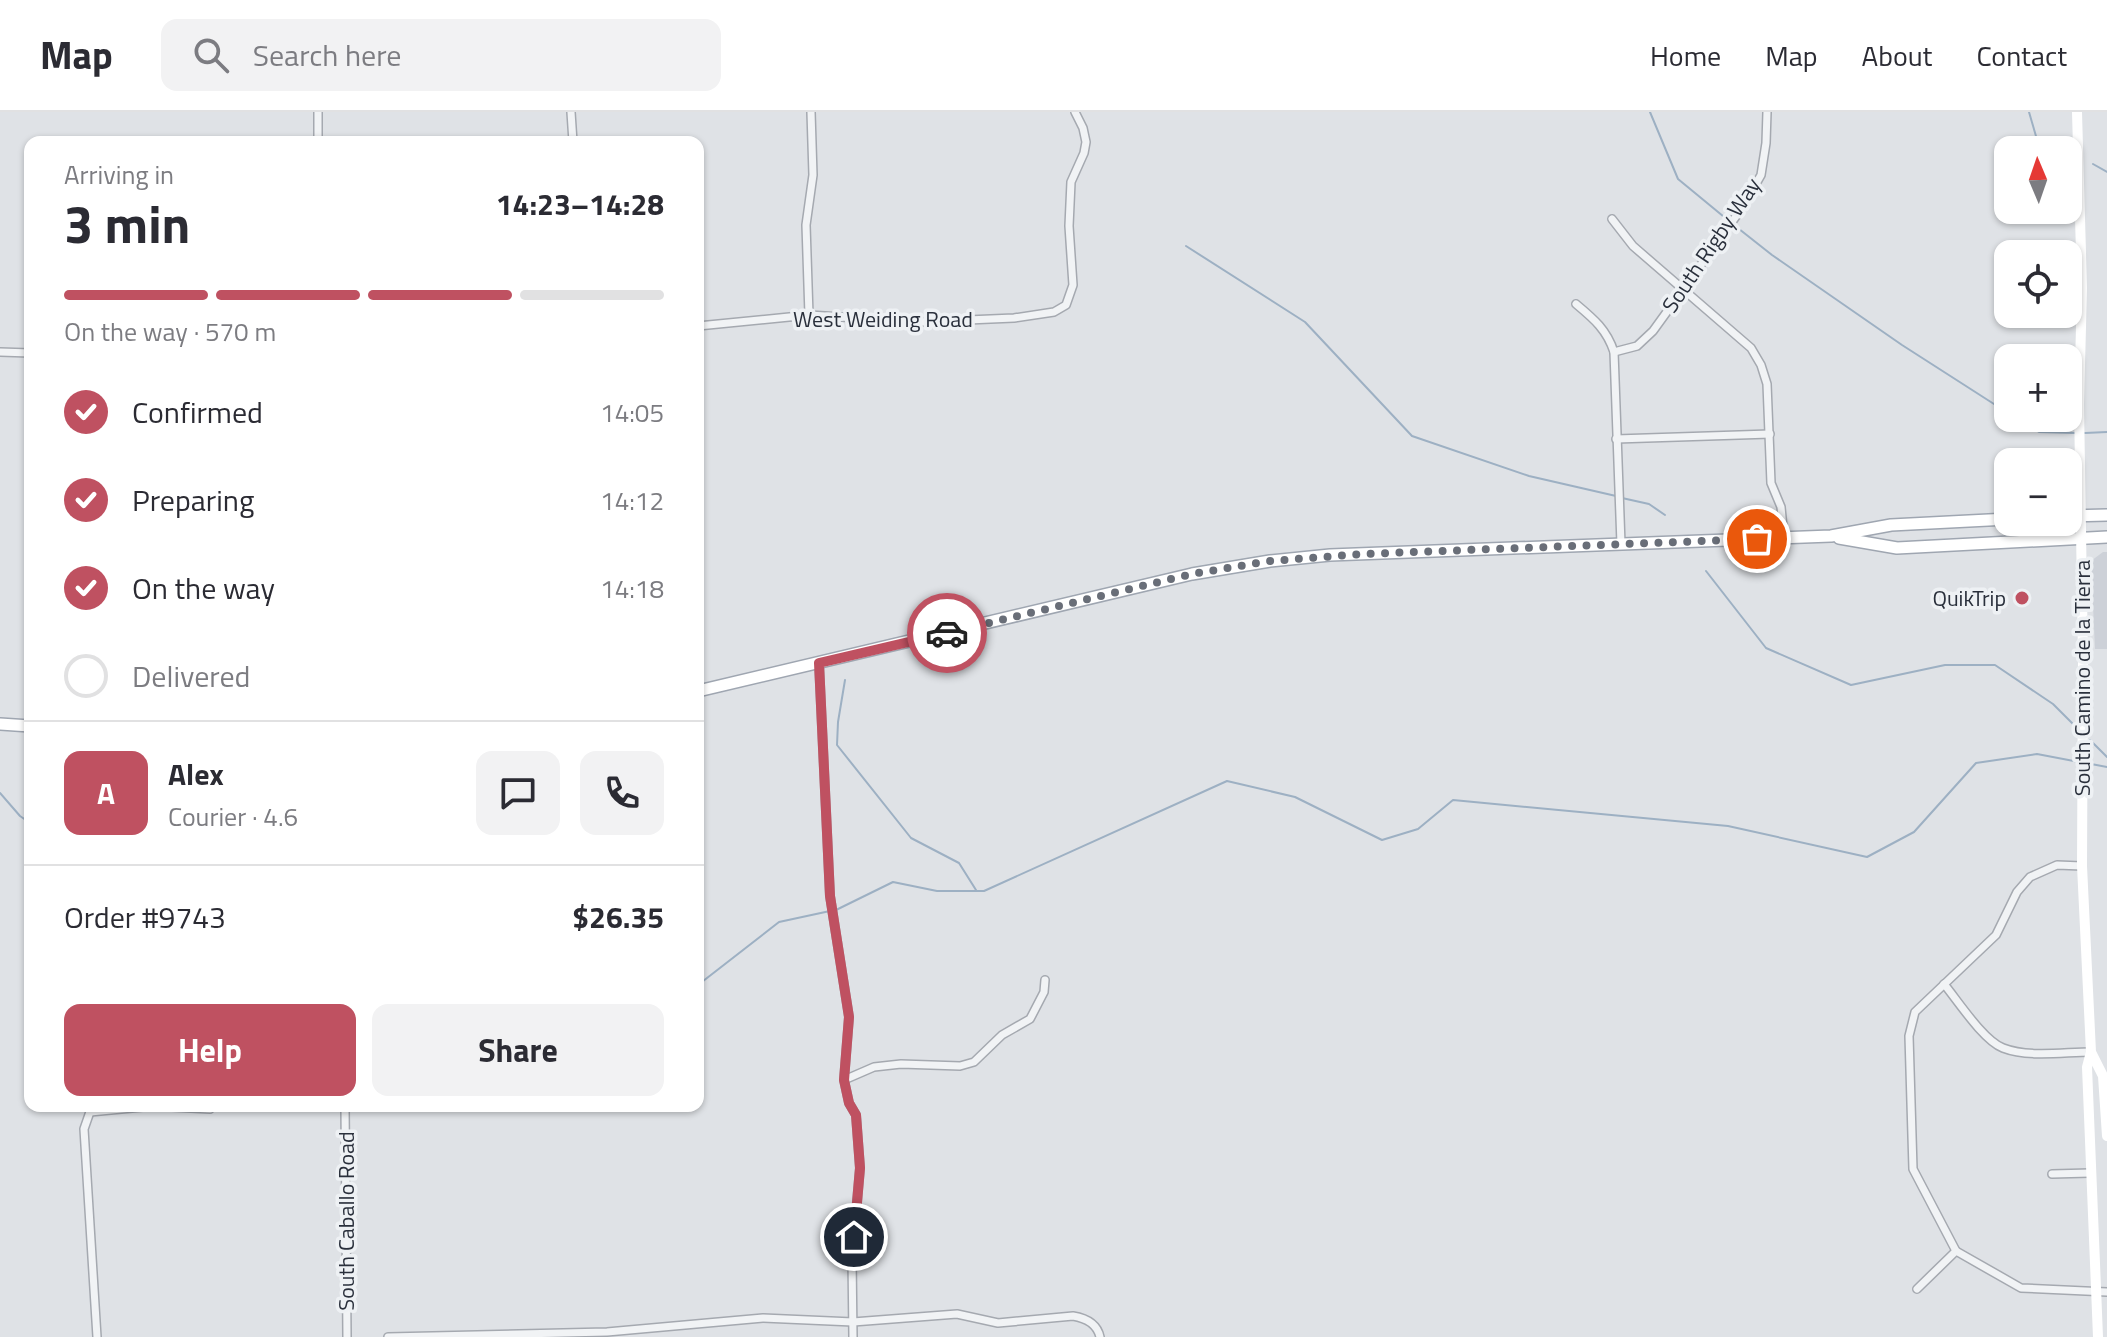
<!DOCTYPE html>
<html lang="en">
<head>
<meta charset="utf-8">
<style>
  :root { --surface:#fff; --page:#f2f2f3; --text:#2b2b33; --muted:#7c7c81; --line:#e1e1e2; --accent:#bf5161 }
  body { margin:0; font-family:"Titillium Web",sans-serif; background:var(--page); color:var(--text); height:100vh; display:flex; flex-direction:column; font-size:30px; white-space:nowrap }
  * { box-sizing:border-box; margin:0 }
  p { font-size:26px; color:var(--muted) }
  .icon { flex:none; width:44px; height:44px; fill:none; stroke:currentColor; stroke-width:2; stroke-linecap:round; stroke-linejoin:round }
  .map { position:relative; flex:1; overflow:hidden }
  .drawer { position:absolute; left:24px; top:24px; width:680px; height:976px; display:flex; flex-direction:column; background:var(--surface); border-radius:16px; box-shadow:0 2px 6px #0004 }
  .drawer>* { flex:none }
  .needle { width:52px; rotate:358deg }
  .fabs { position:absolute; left:1994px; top:24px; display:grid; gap:16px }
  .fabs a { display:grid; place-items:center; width:88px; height:88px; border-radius:16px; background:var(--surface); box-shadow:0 2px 6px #0004; font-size:40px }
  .pin { position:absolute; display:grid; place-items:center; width:68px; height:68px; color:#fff; margin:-34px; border:4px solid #fff; border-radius:50%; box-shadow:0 2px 8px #0007 }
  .courier { position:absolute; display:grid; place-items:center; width:80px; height:80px; margin:-40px; border:6px solid #bf5161; border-radius:50%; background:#fff; color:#222; box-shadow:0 2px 10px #0007 }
  .head em { font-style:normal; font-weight:700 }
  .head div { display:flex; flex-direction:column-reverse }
  .head { display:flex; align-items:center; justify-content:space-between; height:136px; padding:0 40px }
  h1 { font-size:52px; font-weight:700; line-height:60px }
  .bar { display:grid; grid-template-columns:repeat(4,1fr); gap:12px 8px; align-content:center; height:96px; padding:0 40px }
  .bar i { height:10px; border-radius:6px; background:var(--line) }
  .bar .selected { background:var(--accent) }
  .bar p { grid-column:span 4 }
  .line { display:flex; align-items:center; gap:20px; padding:0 40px; border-top:2px solid var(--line) }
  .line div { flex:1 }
  .round { display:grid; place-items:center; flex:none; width:84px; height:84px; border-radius:16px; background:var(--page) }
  ol { padding:0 40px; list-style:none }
  li { display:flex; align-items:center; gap:24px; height:88px }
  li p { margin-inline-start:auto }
  li .icon { padding:8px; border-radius:50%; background:var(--accent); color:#fff; stroke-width:4 }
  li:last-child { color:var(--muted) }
  li i { width:44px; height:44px; border:4px solid var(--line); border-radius:50% }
  .cta { display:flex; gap:16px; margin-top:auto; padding:16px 40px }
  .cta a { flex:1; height:92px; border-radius:16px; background:var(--accent); color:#fff; font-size:32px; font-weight:700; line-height:92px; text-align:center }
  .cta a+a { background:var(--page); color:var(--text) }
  header { display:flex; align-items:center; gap:48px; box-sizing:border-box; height:112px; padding:0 40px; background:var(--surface); border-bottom:2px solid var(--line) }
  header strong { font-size:38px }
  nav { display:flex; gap:44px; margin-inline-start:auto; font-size:28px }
  .search { width:560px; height:72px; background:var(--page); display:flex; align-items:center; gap:20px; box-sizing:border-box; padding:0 28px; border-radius:16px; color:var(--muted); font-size:30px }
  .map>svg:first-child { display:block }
  .built { fill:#cdd1d8 }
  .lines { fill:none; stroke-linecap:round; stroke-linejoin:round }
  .stream { stroke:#9db0c3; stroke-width:2 }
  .street-casing { stroke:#a5a9b0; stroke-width:10 }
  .primary-casing { stroke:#9fa6b1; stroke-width:14 }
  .street { stroke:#f1f3f5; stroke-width:7 }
  .secondary { stroke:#fff; stroke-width:10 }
  .primary { stroke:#fff; stroke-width:11 }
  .done { stroke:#696e78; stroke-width:8; stroke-dasharray:0 14.4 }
  .route { stroke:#bf5161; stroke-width:10 }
  .poi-dot { fill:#bf5161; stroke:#eef1f4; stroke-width:3 }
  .labels { text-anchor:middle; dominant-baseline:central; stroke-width:7; stroke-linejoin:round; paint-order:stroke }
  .street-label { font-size:22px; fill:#2a303c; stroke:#eef1f4 }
  .poi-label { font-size:22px; fill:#2a303c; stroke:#eef1f4; text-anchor:end }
</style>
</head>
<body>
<header>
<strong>Map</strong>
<div class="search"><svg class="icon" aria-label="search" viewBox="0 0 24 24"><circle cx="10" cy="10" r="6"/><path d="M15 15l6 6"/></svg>Search here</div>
<nav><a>Home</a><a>Map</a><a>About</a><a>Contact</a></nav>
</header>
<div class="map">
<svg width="2107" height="1225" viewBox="0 0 2107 1225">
  <rect width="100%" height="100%" fill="#dfe2e6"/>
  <polygon class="built" points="2103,440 2107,440 2107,537 2095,537 2091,449"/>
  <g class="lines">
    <g class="stream">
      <polyline points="1650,0 1678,67 1729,109"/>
      <polyline points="2029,0 2040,38"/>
      <polyline points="2093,52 2107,60"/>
      <polyline points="1734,113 1772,143 1902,233 2008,301"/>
      <polyline points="1186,134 1305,210 1412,324 1529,364 1616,384"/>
      <polyline points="2016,306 2039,320 2075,321"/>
      <polyline points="2085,321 2107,320"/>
      <polyline points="1622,386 1649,392 1665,403"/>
      <polyline points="1706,459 1766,536 1851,573 1945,553 1995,553 2053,592 2076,615"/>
      <polyline points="845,568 838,610 837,633 911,726 959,751 976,778"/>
      <polyline points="2090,628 2107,645"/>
      <polyline points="2086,651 2107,655"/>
      <polyline points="0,681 20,704 30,711"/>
      <polyline points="836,798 893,770 937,779 984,779 1227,669 1295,685 1382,728 1418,717 1453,688 1728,714 1867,745 1914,720 1976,651 2037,642 2079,650"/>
      <polyline points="698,873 779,810 830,799"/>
    </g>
    <defs>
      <g id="street">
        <polyline points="571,0 573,30"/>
        <polyline points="318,30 318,0"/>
        <polyline points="1612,107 1633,134 1751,236 1761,253 1767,272 1771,371 1781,395 1784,426"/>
        <path d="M 1576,192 C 1594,207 1607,218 1614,240 L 1621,432"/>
        <polyline points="809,203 806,113 813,63 811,0"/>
        <polyline points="698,214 809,203 921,210 1014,206 1054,200 1066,193 1073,173 1069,114 1071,70 1084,41 1086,30 1083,16 1075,0"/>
        <polyline points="0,240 30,241"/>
        <polyline points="1614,240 1637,234 1653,219 1742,96 1761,63 1766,31 1767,0"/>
        <polyline points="1616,327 1770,322"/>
        <polyline points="819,551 830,784 849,905 844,968 849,991 856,1003 860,1056 852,1146 853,1225"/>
        <polyline points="2082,754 2057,753 2030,765 2017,780 1996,823 1915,900 1909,924 1913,1057 1956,1139 2021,1176 2107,1180"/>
        <path d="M 1944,872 C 1958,889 1983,928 2003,936 C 2029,946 2064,940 2091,940"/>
        <polyline points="844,968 874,955 901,952 960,954 974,950 1002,923 1030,907 1044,880 1045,868"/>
        <polyline points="92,994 84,1017 97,1225"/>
        <polyline points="345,994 347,1225"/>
        <polyline points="90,1000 153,994 210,997"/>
        <polyline points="2052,1062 2090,1061"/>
        <polyline points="1917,1177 1956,1139"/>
        <path d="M 388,1225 L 607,1220 L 763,1206 L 853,1210 L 957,1202 L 998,1211 L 1073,1204 C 1085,1206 1097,1211 1100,1225"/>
      </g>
      <g id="primary">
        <polyline points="2068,404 2107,403"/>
        <polyline points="1839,426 1897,436 2107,425"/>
        <polyline points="698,579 1192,462 1270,449 1330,443 1831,424 1891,413 2008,407"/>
        <polyline points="0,612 30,614"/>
      </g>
    </defs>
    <use href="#street" class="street-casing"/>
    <use href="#primary" class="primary-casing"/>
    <use href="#street" class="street"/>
    <g class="secondary">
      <polyline points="2077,0 2082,176 2079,292 2083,545 2082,754 2091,940 2087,955 2098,1225"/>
      <polyline points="2091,940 2103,964 2107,1024"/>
    </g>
    <use href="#primary" class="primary"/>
  </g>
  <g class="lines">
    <polyline class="done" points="947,521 1192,462 1270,449 1363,442 1757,427"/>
    <polyline class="route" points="854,1125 860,1056 856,1003 849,991 844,968 849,905 830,784 819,551 947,521"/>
  </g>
  <circle class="poi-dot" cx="2022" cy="486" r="8"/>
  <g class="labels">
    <g class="street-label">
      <text transform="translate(1711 133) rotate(-56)">South Rigby Way</text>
      <text x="883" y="207">West Weiding Road</text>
      <text transform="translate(2082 566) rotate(-90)">South Camino de la Tierra</text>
      <text transform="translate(346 1109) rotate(-90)">South Caballo Road</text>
    </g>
    <g class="poi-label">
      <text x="2006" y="486">QuikTrip</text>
    </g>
  </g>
</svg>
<div class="fabs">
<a><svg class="needle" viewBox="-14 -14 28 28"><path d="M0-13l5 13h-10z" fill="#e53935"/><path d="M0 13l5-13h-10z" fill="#7c7c81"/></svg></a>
<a><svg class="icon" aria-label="locate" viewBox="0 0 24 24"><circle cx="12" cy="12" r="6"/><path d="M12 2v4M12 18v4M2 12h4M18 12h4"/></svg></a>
<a>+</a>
<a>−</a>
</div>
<div class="pin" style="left:1757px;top:427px;background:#ea580c"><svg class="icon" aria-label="bag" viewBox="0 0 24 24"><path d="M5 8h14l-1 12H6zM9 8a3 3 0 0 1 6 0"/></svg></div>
<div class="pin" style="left:854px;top:1125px;background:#1f2937"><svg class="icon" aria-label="home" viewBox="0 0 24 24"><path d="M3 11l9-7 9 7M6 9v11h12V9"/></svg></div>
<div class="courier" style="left:947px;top:521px"><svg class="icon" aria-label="car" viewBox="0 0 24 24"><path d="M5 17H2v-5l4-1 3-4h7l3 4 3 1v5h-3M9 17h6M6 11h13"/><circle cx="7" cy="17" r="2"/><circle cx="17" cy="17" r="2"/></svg></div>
<section class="drawer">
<div class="head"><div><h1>3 min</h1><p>Arriving in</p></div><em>14:23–14:28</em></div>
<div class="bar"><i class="selected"></i><i class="selected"></i><i class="selected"></i><i></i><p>On the way · 570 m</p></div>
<ol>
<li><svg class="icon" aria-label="check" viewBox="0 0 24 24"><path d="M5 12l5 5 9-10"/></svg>Confirmed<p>14:05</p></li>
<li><svg class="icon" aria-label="check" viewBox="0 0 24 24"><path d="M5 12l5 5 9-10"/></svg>Preparing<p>14:12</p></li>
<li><svg class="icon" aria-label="check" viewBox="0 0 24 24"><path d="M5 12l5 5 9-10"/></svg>On the way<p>14:18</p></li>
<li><i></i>Delivered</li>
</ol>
<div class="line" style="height:144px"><b class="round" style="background:var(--accent);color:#fff">A</b><div><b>Alex</b><p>Courier · 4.6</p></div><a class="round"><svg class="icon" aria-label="chat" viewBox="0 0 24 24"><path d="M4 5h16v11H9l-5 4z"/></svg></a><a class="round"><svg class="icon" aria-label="phone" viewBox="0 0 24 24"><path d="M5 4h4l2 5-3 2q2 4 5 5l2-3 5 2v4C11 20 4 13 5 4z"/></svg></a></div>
<div class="line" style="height:104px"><div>Order #9743</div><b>$26.35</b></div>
<div class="cta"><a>Help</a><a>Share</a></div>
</section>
</div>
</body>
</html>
